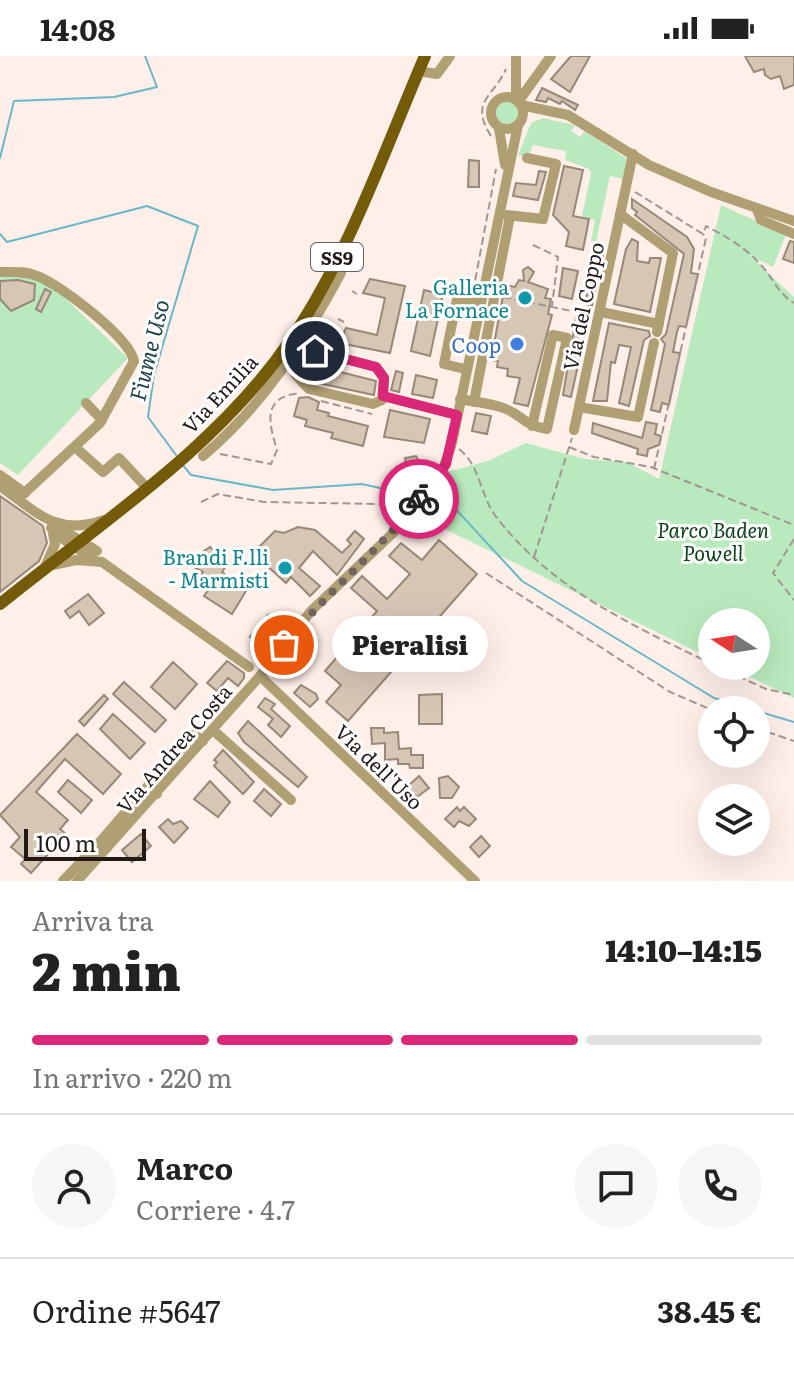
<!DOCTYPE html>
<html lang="it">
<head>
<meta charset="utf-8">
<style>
  :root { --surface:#fff; --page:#f6f6f6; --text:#222; --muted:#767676; --line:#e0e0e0; --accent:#db2777 }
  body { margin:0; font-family:Literata,serif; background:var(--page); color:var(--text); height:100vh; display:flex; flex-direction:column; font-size:30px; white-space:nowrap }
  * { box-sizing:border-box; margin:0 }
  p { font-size:26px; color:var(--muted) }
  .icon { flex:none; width:44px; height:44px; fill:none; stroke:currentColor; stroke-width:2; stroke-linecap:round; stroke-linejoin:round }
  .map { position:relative; height:825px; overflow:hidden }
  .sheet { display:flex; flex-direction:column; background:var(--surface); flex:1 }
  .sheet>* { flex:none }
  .needle { width:52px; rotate:282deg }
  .tools { position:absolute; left:698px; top:552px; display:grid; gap:16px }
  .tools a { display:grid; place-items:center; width:72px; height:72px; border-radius:50%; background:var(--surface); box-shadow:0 8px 32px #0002; font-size:40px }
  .scale { position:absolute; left:24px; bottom:20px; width:122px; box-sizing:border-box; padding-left:8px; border:4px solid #221916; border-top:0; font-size:22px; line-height:28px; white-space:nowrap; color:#221916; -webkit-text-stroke:6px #fff; paint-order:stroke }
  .pin { position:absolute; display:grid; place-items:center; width:68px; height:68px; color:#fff; margin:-34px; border:4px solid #fff; border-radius:50%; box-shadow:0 2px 8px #0007 }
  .courier { position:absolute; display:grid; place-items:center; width:80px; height:80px; margin:-40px; border:6px solid #db2777; border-radius:50%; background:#fff; color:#222; box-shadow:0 2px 10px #0007 }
  .bubble { position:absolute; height:56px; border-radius:28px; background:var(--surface); box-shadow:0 8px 32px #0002; font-size:26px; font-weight:800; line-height:56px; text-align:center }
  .head em { font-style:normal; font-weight:800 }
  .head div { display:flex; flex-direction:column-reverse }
  .head { display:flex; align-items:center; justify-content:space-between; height:136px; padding:0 32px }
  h1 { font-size:52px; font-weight:800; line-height:60px }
  .bar { display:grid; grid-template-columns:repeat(4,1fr); gap:12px 8px; align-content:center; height:96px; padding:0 32px }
  .bar i { height:10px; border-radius:6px; background:var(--line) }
  .bar .on { background:var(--accent) }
  .bar p { grid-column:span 4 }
  .line { display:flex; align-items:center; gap:20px; padding:0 32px; border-top:2px solid var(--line) }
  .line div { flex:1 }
  .round { display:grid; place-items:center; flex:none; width:84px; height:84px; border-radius:42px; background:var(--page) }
  .status { display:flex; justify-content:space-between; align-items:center; height:56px; padding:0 40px; background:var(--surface); direction:ltr }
  .status svg { height:22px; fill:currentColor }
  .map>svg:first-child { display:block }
  .green { fill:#b9eabd }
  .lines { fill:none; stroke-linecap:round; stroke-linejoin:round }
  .stream { stroke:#6ab7c7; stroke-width:2 }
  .building { fill:#d6c6b4; stroke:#978877; stroke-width:2 }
  .path { stroke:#a29691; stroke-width:2; stroke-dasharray:8 4; stroke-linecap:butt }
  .minor { stroke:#b19f74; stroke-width:10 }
  .major { stroke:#745b0a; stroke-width:12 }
  .minor-bridge { stroke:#b19f74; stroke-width:10 }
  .done { stroke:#6f6460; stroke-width:8; stroke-dasharray:0 14.4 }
  .route { stroke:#db2777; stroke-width:10 }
  .culture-dot { fill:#0f9aa8; stroke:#fff; stroke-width:3 }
  .shop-dot { fill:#3f7fe0; stroke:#fff; stroke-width:3 }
  .labels { text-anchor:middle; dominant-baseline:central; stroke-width:6; stroke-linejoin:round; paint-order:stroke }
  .shield { fill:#fff; stroke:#645e5c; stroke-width:2 }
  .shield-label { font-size:18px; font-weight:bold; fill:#221916 }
  .culture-label { font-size:20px; fill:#0d838f; stroke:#fff; text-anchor:end }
  .street-label { font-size:20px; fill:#221916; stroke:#fff }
  .shop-label { font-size:20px; fill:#366cbe; stroke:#fff; text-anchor:end }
  .park-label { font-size:20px; font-style:italic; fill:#0d4219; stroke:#fff }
  .water-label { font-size:22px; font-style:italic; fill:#1b4048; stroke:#fff }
</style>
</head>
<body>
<div class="status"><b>14:08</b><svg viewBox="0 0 49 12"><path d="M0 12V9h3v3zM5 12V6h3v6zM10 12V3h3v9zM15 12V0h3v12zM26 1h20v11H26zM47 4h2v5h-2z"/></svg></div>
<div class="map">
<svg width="794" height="825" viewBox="0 0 794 825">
  <rect width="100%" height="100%" fill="#feefe9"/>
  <g class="green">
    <circle cx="507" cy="57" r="11"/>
    <polygon points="543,62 575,69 571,75 580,81 585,75 627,103 624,123 610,120 596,186 591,185 595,164 582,160 591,117 589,113 565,104 566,95 533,89 528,101 518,99 531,67"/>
    <polygon points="721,149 786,179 773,211 749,199 794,241 794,642 727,610 756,610 756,566 712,566 712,603 420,461 438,418 488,405 526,387 585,403 627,406 659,423"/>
    <polygon points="11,216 46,224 128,302 18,419 0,407 0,222"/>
  </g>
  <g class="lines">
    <g class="stream">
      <polyline points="0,102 14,45 114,41 157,31 145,0"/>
      <polyline points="0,178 7,186 147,150 198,170 154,319 148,361 176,399"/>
      <polyline points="182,408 191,419 273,434 362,428 415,440"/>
      <polyline points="425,442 451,448 522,525 714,642 755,654"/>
      <polyline points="757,655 794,666"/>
    </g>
  </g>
  <g class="building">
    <polygon points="571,0 590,0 570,36 551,23"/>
    <polygon points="745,0 794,0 794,29 784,33 780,20 771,23 765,19 764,13 754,16"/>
    <polygon points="542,32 561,41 578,49 575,54 562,45 560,48 548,42 546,46 536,44"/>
    <polygon points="469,104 479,105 479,131 468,131"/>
    <polygon points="564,110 583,114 573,160 589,163 583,194 566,190 569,176 553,159"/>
    <polygon points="539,115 546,116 538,144 513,140 516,127 536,129"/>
    <polygon points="632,143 687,181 694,193 691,217 698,218 686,271 679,270 677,276 673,296 680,297 669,349 662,347 660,356 651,354 665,288 661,283 666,278 684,198 635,159 637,156 632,152"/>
    <polygon points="632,183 638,186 637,205 649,207 650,202 661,202 650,256 614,248 626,193"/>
    <polygon points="790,185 794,186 794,207 783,203"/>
    <polygon points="598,188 605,190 592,250 585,248"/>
    <polygon points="528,211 534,216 528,226 548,233 545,242 551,243 548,258 552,259 528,350 514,347 520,322 507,320 508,313 497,311 498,305 491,304 505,229 515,231 519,224 524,225 523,214"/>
    <polygon points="563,212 578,215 572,243 559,240"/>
    <polygon points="370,223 405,230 390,297 339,287 346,272 377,279 385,242 363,237"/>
    <polygon points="18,224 35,228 34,244 11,255 0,243 0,225"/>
    <polygon points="45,233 51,236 41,256 36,253"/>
    <polygon points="424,234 441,238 442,244 430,300 411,295"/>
    <polygon points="576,261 588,264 571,341 563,339"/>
    <polygon points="609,267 649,275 650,280 644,284 629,350 619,347 631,291 619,289 615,307 611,306 607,345 593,345"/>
    <polygon points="313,309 376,325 374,339 313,326"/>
    <polygon points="396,315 403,317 399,336 391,334"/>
    <polygon points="416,319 437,324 433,342 412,338"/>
    <polygon points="308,341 319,346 317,354 329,357 328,360 368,370 363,390 331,382 333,377 305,370 307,364 294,360 299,342"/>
    <polygon points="390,354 430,363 424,387 384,381"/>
    <polygon points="476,357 491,360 487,378 472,375"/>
    <polygon points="646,366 657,368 655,378 661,380 659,389 648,393 647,400 637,398 638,393 592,377 593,367 642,382"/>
    <polygon points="416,400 423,413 409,420 405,402"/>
    <polygon points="0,440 43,470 47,487 39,505 0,536"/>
    <polygon points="298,471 315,474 342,497 351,488 347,484 355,475 364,483 337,519 313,495 299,512 320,530 310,540 291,521 286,527 253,497 275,475 284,477"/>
    <polygon points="439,484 477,518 348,665 326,646 341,629 325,615 377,555 351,532 362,520 387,543 410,518 389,500 401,487 422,504"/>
    <polygon points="210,491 228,507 222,516 246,535 232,558 204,540 209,533 197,525 203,516 194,511 192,503"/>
    <polygon points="88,538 104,557 89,569 79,555 70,562 65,555"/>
    <polygon points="268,559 281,570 264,591 250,581"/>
    <polygon points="295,603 303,610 295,620 287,613"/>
    <polygon points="227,605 244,617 244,622 238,630 228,622 217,635 207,627"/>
    <polygon points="173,606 197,628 175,653 151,631"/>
    <polygon points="124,626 166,664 155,676 113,638"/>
    <polygon points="301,629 316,638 318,643 310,651 294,637"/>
    <polygon points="442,638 442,668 419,668 419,639"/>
    <polygon points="104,639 108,643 84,670 79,665"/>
    <polygon points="265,642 275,648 271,653 290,670 281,681 268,669 273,663 258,651"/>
    <polygon points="113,658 145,687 130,703 100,673"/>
    <polygon points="248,665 307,721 298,731 244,686 238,677"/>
    <polygon points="371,672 384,672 384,677 398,676 399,693 411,692 411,699 423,699 423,712 410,712 409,708 398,708 398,703 385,704 385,687 372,688"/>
    <polygon points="77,678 121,718 103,738 65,703 36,736 68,764 60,773 66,778 31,817 21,808 25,803 11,791 20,781 0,759"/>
    <polygon points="223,694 254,726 243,738 214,710 217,706 214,704"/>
    <polygon points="419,720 429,732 417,741 407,731"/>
    <polygon points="448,720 459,731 452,742 440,742 439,722"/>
    <polygon points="68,724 92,744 81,757 58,736"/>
    <polygon points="210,725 230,746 218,761 194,743"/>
    <polygon points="264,733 281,748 271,760 254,745"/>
    <polygon points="457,751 460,755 464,751 476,763 469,770 459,765 454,771 445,763"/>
    <polygon points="168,763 173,768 181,765 188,772 174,787 159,771"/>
    <polygon points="141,778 151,790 132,806 122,794"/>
    <polygon points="481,780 490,790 479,801 470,791"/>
  </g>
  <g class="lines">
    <g class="path">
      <path d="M 491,80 C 469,45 493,42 506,13"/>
      <path d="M 635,136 L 703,178 L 706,170 C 724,179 746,192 760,208 C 773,221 777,237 794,247"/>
      <polyline points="533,189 558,201 552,250"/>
      <polyline points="352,235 357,238"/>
      <polyline points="473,236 496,113"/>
      <polyline points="503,241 591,259"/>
      <polyline points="338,263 344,266"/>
      <polyline points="321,345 372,358"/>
      <polyline points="569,391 594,401 651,411 794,469"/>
      <path d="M 459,393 C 481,410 480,441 497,462 C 553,534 632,569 712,608"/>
      <path d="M 220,398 L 271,408 L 277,394 C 269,367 261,341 300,337"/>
      <polyline points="654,413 706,182 703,178"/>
      <polyline points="201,446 218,438 264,446 379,448 397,454"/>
      <polyline points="418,461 426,464 438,478"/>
      <polyline points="794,483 773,517 794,544"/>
      <polyline points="534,501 572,382"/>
      <polyline points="486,517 670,636 712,654"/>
      <polyline points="716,610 766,633 794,639"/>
      <polyline points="756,672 794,685"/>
    </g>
    <g class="minor">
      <polyline points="516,0 516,44"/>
      <polyline points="418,15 437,18 450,0"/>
      <circle cx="507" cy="57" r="16"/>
      <polyline points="518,46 551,0"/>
      <polyline points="521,49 568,59 649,109 711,136 794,165"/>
      <polyline points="499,72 505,109"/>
      <polyline points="757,153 761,164 794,178"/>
      <polyline points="620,158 673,197 657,276"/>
      <polyline points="507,159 543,163 556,108 527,102"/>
      <path d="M 0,216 C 12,216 26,215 37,220 C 60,228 130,282 134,305 L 100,367 L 18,443"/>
      <polyline points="601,256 659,268"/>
      <polygon points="315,295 376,311 384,322 382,344 373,348 309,333 295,318 298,307"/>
      <polyline points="465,313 444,308 457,243 478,247"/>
      <polyline points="383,340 457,359"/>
      <path d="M 460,343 C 474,346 492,347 506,353 C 525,361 521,368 547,373 L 567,282 L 553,279 L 532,370"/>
      <polyline points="474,346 510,160"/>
      <polyline points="86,347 102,364"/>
      <polyline points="579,351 638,361 654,287"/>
      <polyline points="574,374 633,98"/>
      <polyline points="75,391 103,416 119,402 146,431"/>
      <path d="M 203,400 C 264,348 304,286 341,217 L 331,212"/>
      <polyline points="443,413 452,387 518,69"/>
      <polyline points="0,419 25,437"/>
      <path d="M 0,430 C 37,456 56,481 104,464"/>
      <polyline points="58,471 97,495"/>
      <path d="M 51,472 C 64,487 79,492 94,504"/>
      <polyline points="53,509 76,504 102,506 249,611"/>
      <polyline points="45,511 55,488 53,477"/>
      <polyline points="260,620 475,825"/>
      <polyline points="213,674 291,744"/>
      <polyline points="157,738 148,730 194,678 203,685"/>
      <polyline points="107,792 100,786 148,730"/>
      <polyline points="63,825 100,786"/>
      <polyline points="77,825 260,620 311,555 393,477"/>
    </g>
    <path class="major" d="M 0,548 C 100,467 217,392 290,285 C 349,199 384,95 425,0"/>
    <polyline class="minor-bridge" points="393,477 443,413"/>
  </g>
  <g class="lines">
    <path class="done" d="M 284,589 C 326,537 378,496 419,443"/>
    <polyline class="route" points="315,295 376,311 384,322 383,340 457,359 446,408 419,443"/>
  </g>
  <g class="culture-dot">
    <circle cx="525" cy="242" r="8"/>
    <circle cx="285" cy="512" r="8"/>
  </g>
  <circle class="shop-dot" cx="517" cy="288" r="8"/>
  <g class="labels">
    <rect class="shield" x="311" y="187" width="52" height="28" rx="6"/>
    <g class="shield-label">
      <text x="337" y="201">SS9</text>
    </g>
    <g class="culture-label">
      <text x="509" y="230">Galleria<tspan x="509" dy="23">La Fornace</tspan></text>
      <text x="269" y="500">Brandi F.lli<tspan x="269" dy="23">- Marmisti</tspan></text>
    </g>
    <g class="street-label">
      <text transform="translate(582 250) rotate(-78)">Via del Coppo</text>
      <text transform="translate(219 337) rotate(-47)">Via Emilia</text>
      <text transform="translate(173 692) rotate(-49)">Via Andrea Costa</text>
      <text transform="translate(380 710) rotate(44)">Via dell'Uso</text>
    </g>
    <g class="shop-label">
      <text x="501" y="288">Coop</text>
    </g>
    <g class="park-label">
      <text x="713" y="473">Parco Baden<tspan x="713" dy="23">Powell</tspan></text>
    </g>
    <g class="water-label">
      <text transform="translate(148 294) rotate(-76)">Fiume Uso</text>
    </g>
  </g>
</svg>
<div class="tools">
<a><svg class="needle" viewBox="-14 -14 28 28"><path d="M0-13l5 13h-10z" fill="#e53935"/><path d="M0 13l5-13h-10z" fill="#767676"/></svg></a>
<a><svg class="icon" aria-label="locate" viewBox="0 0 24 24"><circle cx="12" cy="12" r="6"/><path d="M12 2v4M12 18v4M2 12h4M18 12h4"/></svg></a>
<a><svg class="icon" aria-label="layers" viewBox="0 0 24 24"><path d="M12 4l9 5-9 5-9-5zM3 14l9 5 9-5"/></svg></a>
</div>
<div class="scale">100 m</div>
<div class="pin" style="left:284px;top:589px;background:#ea580c"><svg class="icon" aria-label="bag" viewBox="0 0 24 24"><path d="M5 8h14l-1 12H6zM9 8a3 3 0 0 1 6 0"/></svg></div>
<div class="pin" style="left:315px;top:295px;background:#1f2937"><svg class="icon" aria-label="home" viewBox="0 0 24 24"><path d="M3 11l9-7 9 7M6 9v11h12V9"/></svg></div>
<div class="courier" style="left:419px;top:443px"><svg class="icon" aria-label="bike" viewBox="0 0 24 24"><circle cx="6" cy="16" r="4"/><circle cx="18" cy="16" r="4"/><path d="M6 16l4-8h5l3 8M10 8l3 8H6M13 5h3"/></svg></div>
<div class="bubble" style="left:332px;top:560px;width:156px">Pieralisi</div>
</div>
<section class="sheet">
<div class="head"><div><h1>2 min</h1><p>Arriva tra</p></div><em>14:10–14:15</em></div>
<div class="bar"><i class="on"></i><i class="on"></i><i class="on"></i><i></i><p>In arrivo · 220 m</p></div>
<div class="line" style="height:144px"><a class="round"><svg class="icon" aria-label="person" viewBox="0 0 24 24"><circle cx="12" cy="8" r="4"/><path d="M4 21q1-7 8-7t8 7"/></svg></a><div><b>Marco</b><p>Corriere · 4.7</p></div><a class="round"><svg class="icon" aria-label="chat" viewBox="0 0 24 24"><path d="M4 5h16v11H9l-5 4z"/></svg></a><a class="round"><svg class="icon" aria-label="phone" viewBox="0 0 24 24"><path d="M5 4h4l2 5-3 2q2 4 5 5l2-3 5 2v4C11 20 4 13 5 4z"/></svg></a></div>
<div class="line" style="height:104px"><div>Ordine #5647</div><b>38.45 €</b></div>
</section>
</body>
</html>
